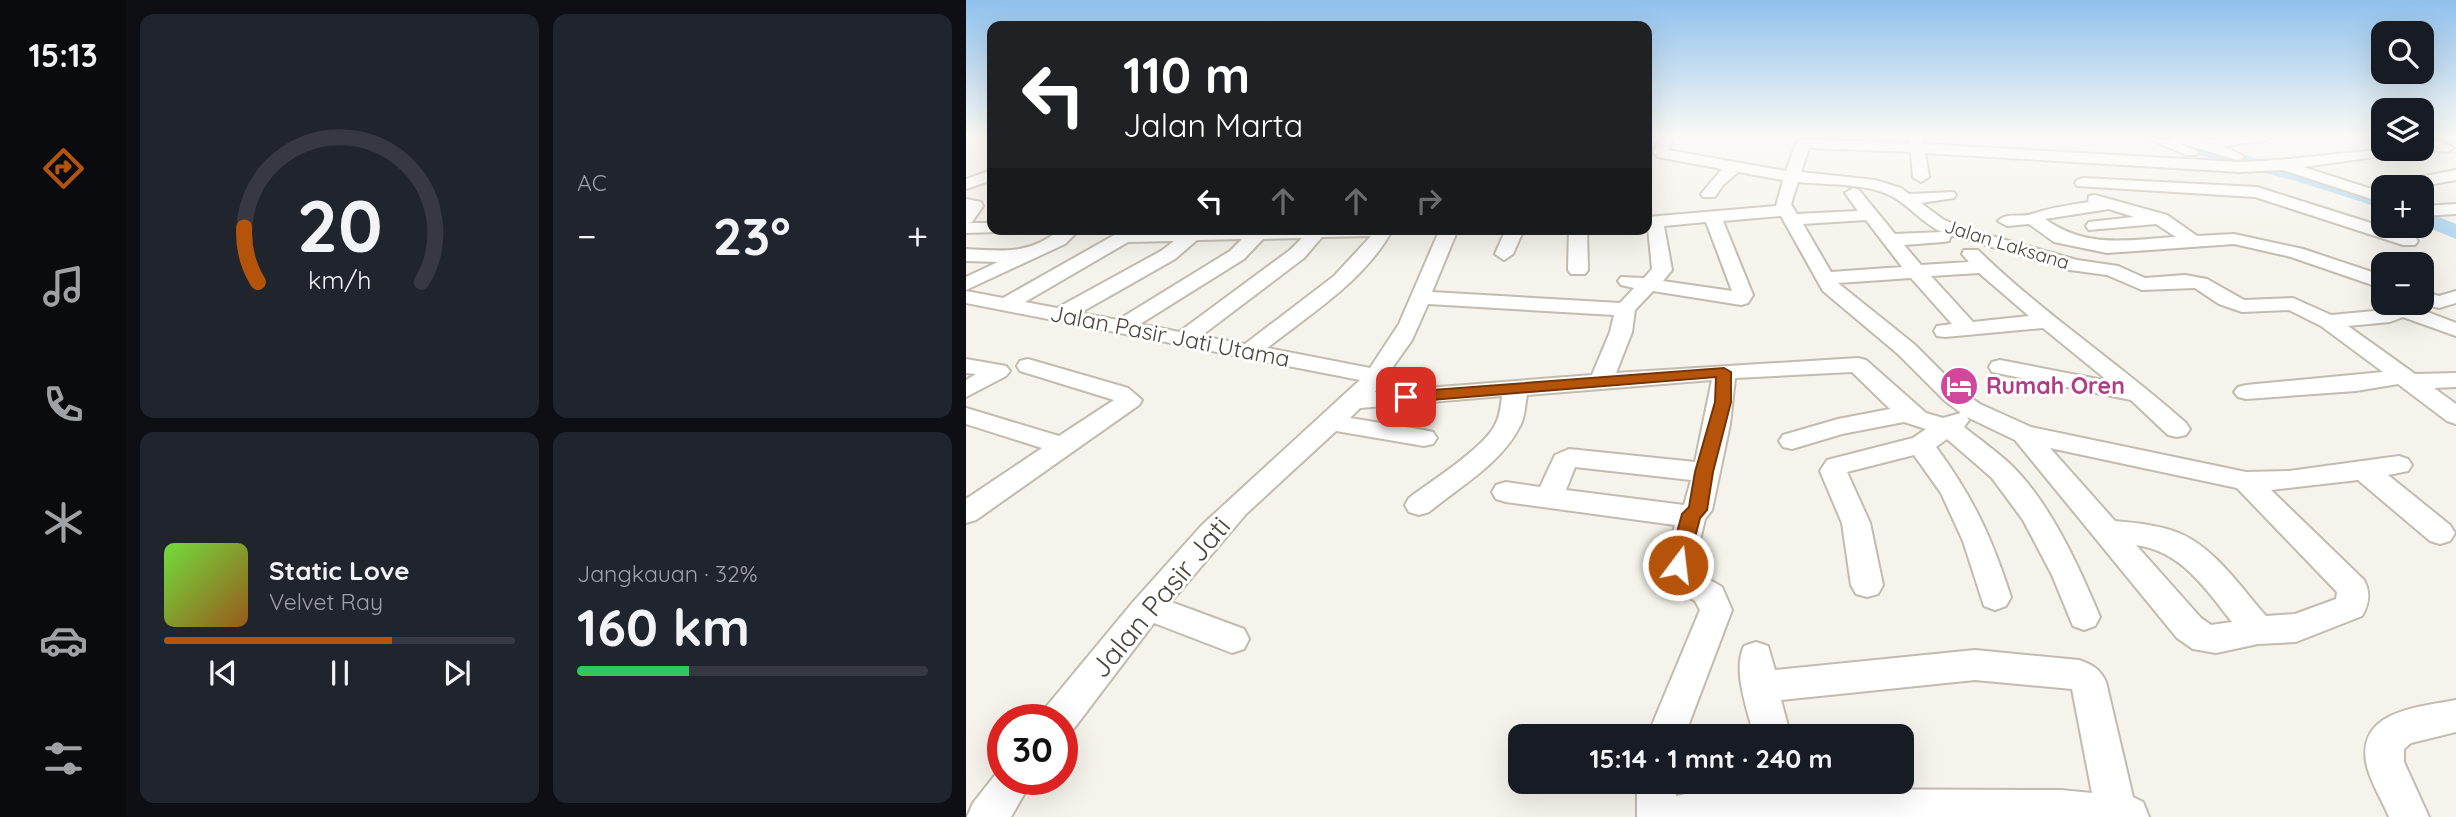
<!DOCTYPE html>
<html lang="id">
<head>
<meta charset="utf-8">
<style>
  body { margin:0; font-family:Quicksand,sans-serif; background:#20242c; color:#f1f3f6; height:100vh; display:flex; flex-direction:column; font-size:26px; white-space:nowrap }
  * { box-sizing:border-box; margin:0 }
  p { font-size:23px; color:#9ea1a6 }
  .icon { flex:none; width:38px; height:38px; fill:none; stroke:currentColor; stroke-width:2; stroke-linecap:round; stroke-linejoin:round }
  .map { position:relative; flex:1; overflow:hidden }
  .sheet { display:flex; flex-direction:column; gap:14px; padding:14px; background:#0d0f14; width:840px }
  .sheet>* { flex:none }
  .hud { position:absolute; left:21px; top:21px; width:665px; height:214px; border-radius:14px; box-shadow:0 7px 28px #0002; background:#202124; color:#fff; overflow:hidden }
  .controls { position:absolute; left:1405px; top:21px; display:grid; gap:14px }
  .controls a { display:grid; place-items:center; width:63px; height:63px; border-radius:14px; background:#171b24; box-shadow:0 7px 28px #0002; font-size:35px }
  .speed { position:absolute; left:21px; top:704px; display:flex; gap:14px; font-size:35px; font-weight:700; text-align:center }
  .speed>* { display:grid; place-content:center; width:91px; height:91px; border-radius:50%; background:#171b24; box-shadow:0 7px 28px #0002; line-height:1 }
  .speed .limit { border:10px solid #d22; background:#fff; color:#111 }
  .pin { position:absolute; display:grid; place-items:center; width:60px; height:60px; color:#fff; margin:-30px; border-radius:14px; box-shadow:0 4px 10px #0006 }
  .me { position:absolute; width:77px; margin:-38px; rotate:15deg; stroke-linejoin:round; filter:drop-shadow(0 0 5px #0008) }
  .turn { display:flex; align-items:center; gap:24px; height:147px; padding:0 21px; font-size:32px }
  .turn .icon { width:91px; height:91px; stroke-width:2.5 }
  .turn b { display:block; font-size:49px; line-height:60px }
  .lanes { display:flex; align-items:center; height:66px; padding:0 21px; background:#0003; justify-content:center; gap:35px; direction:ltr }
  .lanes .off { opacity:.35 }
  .big { font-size:52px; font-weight:700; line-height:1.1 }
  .sheet .card { flex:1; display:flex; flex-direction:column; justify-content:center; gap:10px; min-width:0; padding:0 24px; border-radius:14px; background:#20242c }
  .sheet .dial { align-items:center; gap:0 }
  .dial svg { height:182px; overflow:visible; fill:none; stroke:#363941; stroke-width:7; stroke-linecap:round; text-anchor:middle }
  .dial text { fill:#f1f3f6; stroke:none }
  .song { display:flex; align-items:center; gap:21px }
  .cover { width:84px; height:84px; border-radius:10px; background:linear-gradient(135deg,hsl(100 70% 55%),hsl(30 70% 35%)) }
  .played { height:7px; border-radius:4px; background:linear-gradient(90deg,#b45309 65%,#363941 65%) }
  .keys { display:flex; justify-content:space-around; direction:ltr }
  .heat { display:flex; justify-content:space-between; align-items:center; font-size:38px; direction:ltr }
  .charge { height:10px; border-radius:5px; background:linear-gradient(90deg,#34c759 32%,#363941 0) }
  .sheet .tiles { flex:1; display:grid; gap:14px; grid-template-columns:repeat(2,1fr) }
  .trip { position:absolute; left:542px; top:724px; width:406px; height:70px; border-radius:14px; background:#171b24; box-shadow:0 7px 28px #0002; font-weight:700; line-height:70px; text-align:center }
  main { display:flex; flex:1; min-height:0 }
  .tabs { display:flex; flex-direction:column; width:126px; justify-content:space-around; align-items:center; background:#090b0e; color:#9ea1a6 }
  .tabs .icon { width:49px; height:49px }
  .tabs .current { color:#b45309 }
  .tabs b { font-size:32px; color:#f1f3f6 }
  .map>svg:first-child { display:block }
</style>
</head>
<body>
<main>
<nav class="tabs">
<b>15:13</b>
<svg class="icon current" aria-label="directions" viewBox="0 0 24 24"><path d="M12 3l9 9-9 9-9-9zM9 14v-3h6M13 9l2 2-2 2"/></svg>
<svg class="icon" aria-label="music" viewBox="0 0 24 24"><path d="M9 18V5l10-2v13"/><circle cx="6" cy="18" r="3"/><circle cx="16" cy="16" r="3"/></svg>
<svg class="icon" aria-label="phone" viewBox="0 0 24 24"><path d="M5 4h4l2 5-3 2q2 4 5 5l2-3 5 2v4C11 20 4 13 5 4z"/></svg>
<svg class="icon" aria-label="climate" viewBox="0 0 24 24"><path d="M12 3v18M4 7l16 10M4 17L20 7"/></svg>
<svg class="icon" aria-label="car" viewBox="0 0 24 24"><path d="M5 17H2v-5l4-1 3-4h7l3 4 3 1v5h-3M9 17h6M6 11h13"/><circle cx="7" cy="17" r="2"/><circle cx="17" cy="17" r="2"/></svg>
<svg class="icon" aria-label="filters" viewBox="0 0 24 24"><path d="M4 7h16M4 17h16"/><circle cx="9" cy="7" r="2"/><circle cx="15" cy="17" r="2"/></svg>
</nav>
<section class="sheet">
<div class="tiles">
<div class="card dial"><svg viewBox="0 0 100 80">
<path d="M14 69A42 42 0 1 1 86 69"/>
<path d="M14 69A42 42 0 0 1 8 45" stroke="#b45309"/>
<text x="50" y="56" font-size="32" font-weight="700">20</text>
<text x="50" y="72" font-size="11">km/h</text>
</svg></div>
<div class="card"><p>AC</p>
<div class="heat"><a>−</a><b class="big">23°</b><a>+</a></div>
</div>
<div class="card">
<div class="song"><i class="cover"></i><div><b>Static Love</b><p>Velvet Ray</p></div></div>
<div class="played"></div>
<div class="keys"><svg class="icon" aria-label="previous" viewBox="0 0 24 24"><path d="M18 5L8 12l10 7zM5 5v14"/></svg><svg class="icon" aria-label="pause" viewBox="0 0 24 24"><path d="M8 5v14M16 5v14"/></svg><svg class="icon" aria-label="next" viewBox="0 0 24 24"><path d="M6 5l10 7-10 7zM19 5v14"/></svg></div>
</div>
<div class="card"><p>Jangkauan · 32%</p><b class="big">160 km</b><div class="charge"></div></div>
</div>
</section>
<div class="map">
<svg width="1490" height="817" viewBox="0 0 1490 817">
  <rect width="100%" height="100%" fill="#f6f3ec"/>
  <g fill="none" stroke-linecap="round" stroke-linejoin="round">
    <g fill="#a9d4f2" fill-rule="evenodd">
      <path d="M1194,137H1220L1418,196V209L1330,181L1232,155L1197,141Z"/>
      <path d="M1456,210L1490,224V239L1456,225Z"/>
    </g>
    <defs>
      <g id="minor">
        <path d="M681,137L705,138L707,141L702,150L820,171L830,143L837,139L944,143L943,137H957L958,144L1274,162C1331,161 1389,149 1444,149L1437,153L1337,167L1418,193V203L1317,170L1274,172L959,153L963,177L955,182L947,177L945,152L843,148L835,172L909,180L935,188L943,194L988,192L990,195L988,198L955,203L978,220L1004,230L1111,260L1152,266L1179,278L1219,275L1241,279L1278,300L1327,298L1365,315L1419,310L1430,303H1456V291L1473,296L1490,291V303L1473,308L1454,303L1451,308L1490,323V336L1437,317L1424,322L1382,326L1449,374L1490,373V387L1468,388L1490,404V424L1481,421L1432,384L1390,391L1280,399L1272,397L1268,392L1272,387L1280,385L1417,372L1355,326L1323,310L1276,312L1253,304L1229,288L1176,290L1141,275L1104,270L985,235L983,241L977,242L938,245L955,265L1003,262L996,254L998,250H1012C1076,313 1153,363 1220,423L1224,429L1220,435L1211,437L1202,435L1165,400L1026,372L1023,367L1026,362L1034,360L1142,381L1077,328L979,337L971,336L968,331L971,326L986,324L945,278L872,283L948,344L995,391L1014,404L1065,427L1280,472L1323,471L1433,456L1442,459L1446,465L1442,471L1422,475L1484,525L1489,533L1484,541L1474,544L1464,541L1392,480L1305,490L1398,580C1405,593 1403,604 1396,616L1330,642L1292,644L1250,653L1227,649L1211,638L1049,440L1001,417L1003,420L998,427C1013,439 1030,451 1044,464C1084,502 1113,567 1134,617L1129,626L1118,630L1107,626L1086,575L1057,520L1026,478L981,439L970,447C1008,499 1025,536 1045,597L1040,606L1029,610L1018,606L997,541L975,493L948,455L881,472L904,523L917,585L912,594L901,597L890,594L885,585L876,523L854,471L861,460L947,438L960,429L938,422L876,434L826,449L817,447L813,441L817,435L872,419L924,409L886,372L769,378L764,424L746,510L739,519L727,570L756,587L766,610L718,737H681L734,610L729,601L704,586L696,571L709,525L540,502L530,499L526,492L530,485L540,482L574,487L589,455L603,449L729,462L746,380L561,395C559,405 559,417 554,426C536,463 493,487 463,512L453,515L443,512L439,505L443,498C465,481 520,447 530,423C534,415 535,405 536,396L394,408L384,418L458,430L467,432L471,438L467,444L458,446L370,431L280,514L205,602L278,629L283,639L278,649L266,653L188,623L106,731L96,734V719H75L80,707L167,602L236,525L394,380L0,303V291L37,298L159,229H427C399,280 346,313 301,348L404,368L433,324L474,229H492L466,292L654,303L668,288L655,285L652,281L655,277L678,278L686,269L681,217L810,206L817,180L772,172L757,185L749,197H737L735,194L756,169L692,157L687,152L692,143L681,141ZM832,182C860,185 895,183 921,194C941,202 955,223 976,232L929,234L893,190L887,188L879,193L892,211L831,214L825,204ZM815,216L857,291L932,354L979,401L995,413L977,418L960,413L900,360L892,358L650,373L666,332L669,310L687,291L775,305L782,303L787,295L757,221ZM900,220L936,267L865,272L837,224ZM740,222L766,291L697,281L706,270L698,226ZM405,236L368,276L279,344L235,336L338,258L356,237ZM336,238L324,250L213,332L174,324L278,259L297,239ZM276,239L264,251L152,320L114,313L209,259L231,240ZM208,241L195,251L91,308L59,302L162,242ZM1013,273L1063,316L1007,322L965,276ZM462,304L648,315L644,332L626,375L409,392L446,340ZM1084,448L1271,488L1371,592L1370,599L1329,614L1300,616C1275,588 1249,548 1213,533C1193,525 1170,523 1149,521ZM609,467L725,480L718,505L600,490ZM1170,545C1215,551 1239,588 1266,622L1245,625L1235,618Z"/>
        <path d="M1179,137L1206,140L1204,137H1226L1240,141L1259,137H1305L1298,141L1255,146L1278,156L1276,159L1271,160L1211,142L1232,152L1230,155H1220Z"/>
        <path d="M1456,138L1473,140L1488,148L1481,152L1451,149H1456Z"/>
        <path d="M26,170V180L0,189V179Z"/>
        <path d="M1490,170V180L1451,187H1420L1428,182Z"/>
        <path d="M1117,178L1291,187L1449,237L1452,241L1449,245H1437L1289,197L1111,186L1109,183L1111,180Z"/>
        <path d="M1129,195L1201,215L1231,236L1268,234L1337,249L1418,276V289L1325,257L1268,244L1141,253L1088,242L1063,224L1041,226L1032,221C1041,212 1054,218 1066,214C1083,208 1103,205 1122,202L1123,196ZM1143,209L1168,217L1123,222L1120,226L1123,230L1190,224L1210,237C1161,240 1121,249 1079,219Z"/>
        <path d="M0,199L15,202L17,206L6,222L2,223H26V229H34L32,232L0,233Z"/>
        <path d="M1490,204V214L1456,216V206Z"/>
        <path d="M94,229H114L99,244L0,290V277L32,262L0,261V249C36,251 65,255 94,229Z"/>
        <path d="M540,229H558L547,254L538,260L529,254Z"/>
        <path d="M603,229H621L622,270L619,274H605L602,270Z"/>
        <path d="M0,359L40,366L44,371L40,376L0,397V380L10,374L0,373Z"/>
        <path d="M62,359L162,388L176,400L173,405L10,520L0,523V499L76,448L0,424V408L93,436L148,400L54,371L51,366L54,361Z"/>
        <path d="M790,642L802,646L809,670L1009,650L1113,660C1127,665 1134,669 1140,682L1167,797L1177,802L1183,817H671V782H709L710,796L744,789H797L796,782H834L836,789L1095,790L1126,793L1106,689L1009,680L815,700L825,737H788C782,710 766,671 778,646Z"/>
        <path d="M1490,700V732L1445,743L1438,749V762L1463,817H1423C1416,800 1403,780 1400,762C1392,710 1454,707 1490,700Z"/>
        <path d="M37,765V779H67L45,817H1L7,803Z"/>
      </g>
    </defs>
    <use href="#minor" stroke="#c2bbae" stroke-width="4"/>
    <use href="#minor" fill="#fff" fill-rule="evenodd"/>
  </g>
  <linearGradient id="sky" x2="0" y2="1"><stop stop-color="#8fc1ec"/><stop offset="0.54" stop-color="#fbfaf6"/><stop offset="1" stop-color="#fbfaf6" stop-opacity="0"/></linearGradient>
  <rect width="1490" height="252" fill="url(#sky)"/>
  <path fill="#b45309" stroke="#753606" stroke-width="2" d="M758,368L765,372V402L747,472L741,510L734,518L722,565L719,570L712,573L705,570L702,565L716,514L723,507L729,472L749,402L750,377L440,402L432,397L440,392Z"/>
  <defs>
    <symbol id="hotel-disc" viewBox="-11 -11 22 22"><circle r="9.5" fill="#d1479c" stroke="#fff"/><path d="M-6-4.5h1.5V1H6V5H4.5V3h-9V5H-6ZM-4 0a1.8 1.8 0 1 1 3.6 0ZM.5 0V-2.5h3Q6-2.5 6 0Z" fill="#fff"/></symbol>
  </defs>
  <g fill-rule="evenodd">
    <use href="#hotel-disc" x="971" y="364" width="44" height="44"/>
  </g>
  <g text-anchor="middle" stroke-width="6" stroke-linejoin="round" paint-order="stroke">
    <g font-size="19" fill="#4b4439" stroke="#fff">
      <text transform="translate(1041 244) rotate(17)" y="7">Jalan Laksana</text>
    </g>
    <g font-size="23" fill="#4b4439" stroke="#fff">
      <text transform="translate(204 336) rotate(11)" y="8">Jalan Pasir Jati Utama</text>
    </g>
    <g font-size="23" font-weight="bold" fill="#b23c85" stroke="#fff" text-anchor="start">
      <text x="1020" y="394">Rumah Oren</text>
    </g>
    <g font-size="28" fill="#4b4439" stroke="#fff">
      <text transform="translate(194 597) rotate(-50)" y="10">Jalan Pasir Jati</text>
    </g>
  </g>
</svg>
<div class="controls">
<a><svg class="icon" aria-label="search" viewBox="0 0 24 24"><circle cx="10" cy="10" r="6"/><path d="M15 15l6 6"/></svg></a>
<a><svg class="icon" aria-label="layers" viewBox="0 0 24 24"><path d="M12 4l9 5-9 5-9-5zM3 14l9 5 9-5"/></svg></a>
<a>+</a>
<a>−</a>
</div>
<div class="speed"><div class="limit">30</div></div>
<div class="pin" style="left:440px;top:397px;background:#d93025"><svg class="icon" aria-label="arrive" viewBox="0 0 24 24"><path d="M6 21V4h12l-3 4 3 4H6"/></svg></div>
<svg class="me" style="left:712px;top:565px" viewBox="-20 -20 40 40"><circle r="17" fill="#b45309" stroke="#fff" stroke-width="3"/><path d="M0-11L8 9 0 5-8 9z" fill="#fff"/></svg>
<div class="trip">15:14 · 1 mnt · 240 m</div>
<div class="hud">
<div class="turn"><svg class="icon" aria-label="left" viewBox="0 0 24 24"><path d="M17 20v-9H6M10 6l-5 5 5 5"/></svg><div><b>110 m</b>Jalan Marta</div></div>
<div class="lanes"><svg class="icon" aria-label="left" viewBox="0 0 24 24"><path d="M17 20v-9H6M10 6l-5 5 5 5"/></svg><svg class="icon off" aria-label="ahead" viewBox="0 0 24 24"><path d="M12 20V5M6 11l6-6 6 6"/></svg><svg class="icon off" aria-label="ahead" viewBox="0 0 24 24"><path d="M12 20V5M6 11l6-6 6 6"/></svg><svg class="icon off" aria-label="right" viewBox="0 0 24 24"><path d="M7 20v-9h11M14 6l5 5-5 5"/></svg></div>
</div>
</div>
</main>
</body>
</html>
